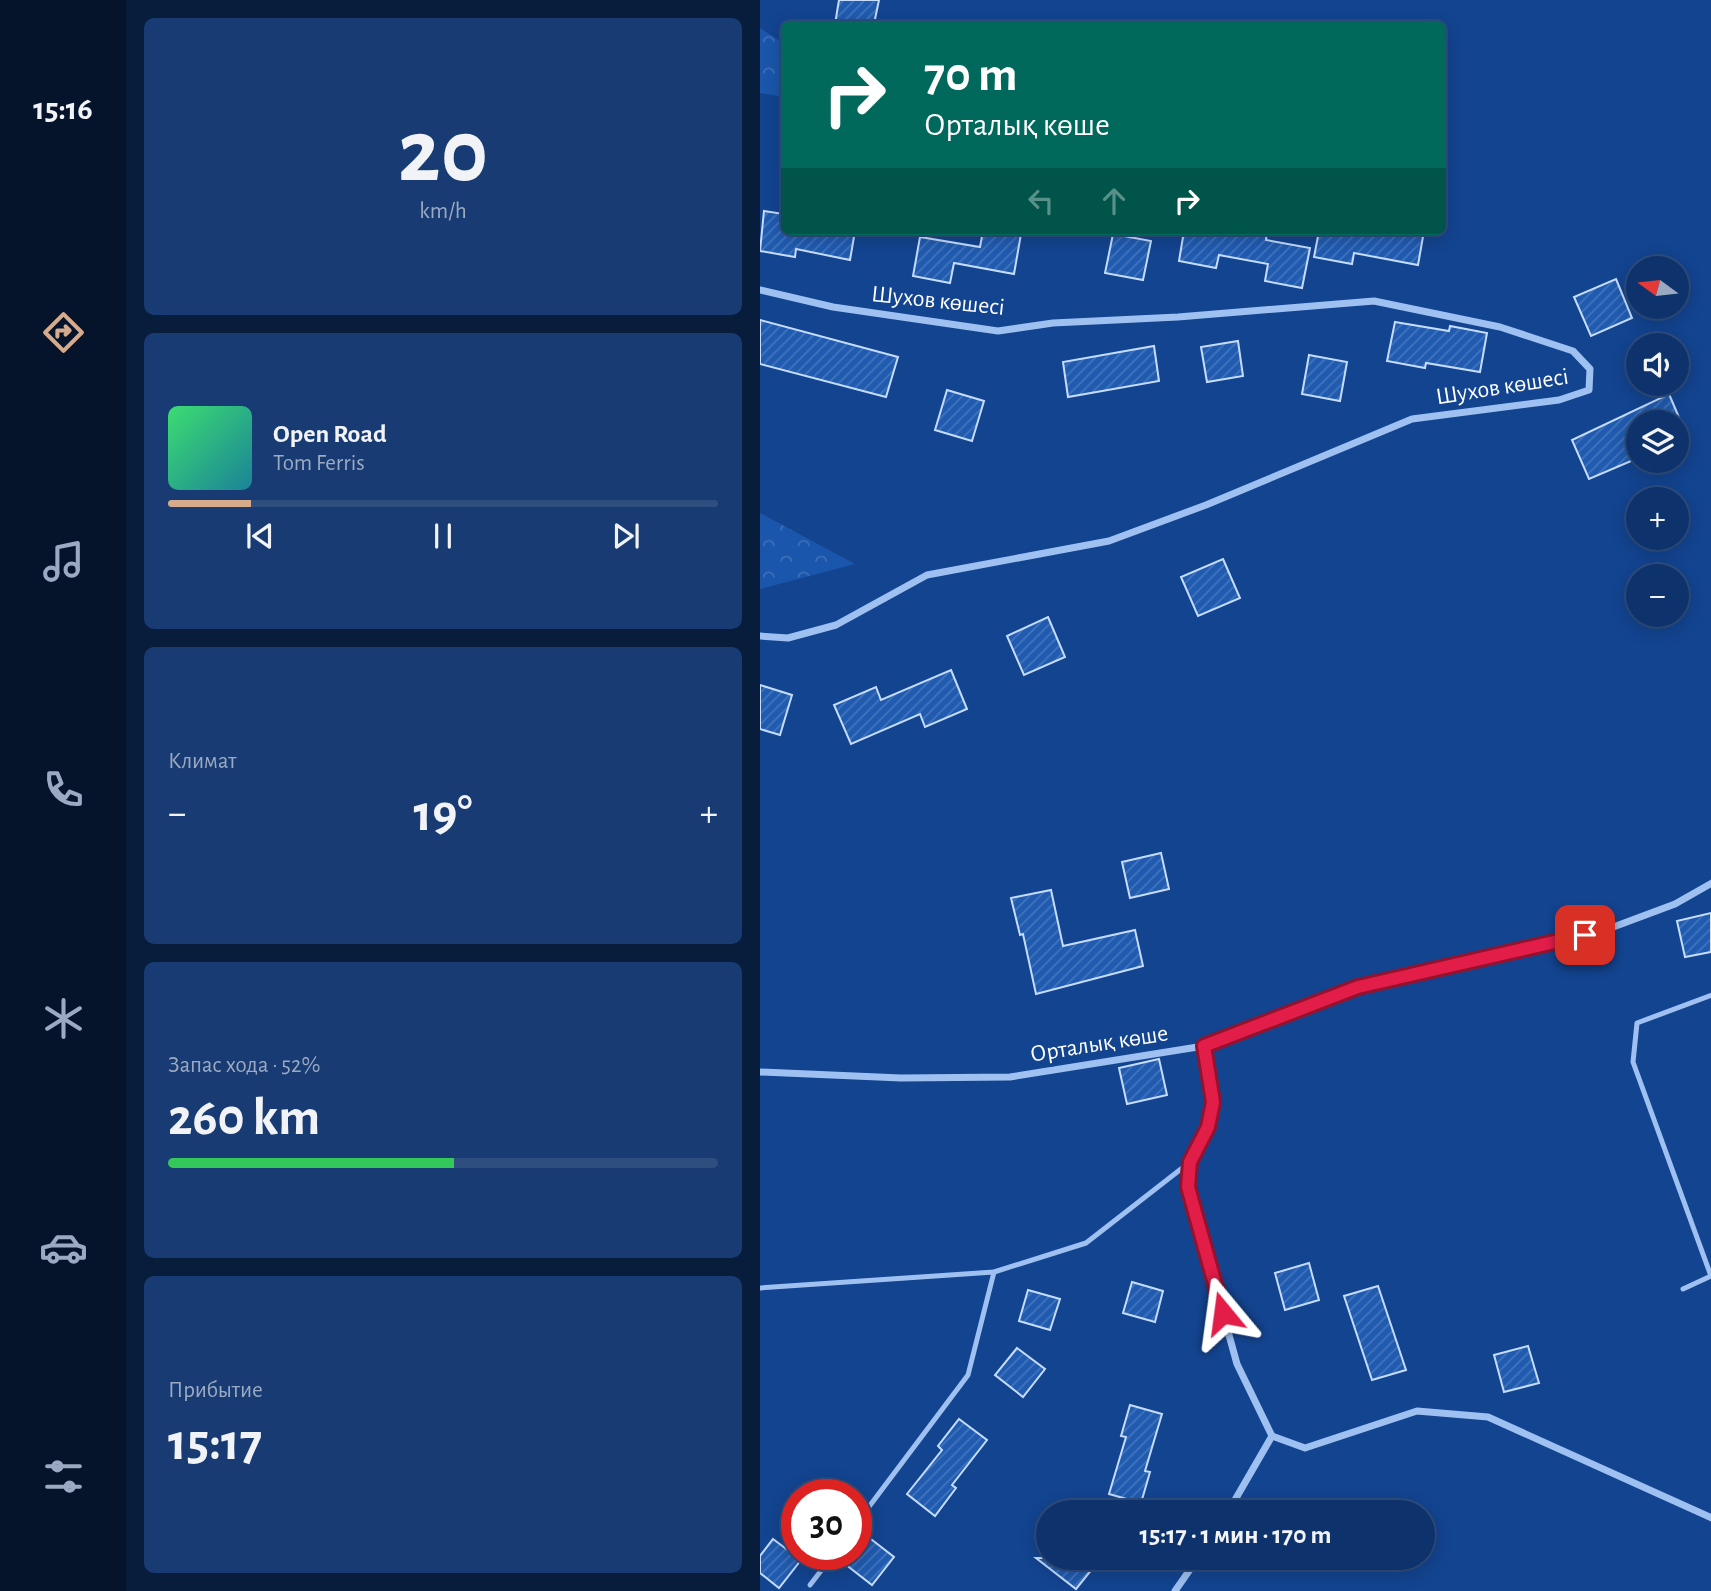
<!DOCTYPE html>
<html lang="ru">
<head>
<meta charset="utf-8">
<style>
  body { margin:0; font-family:"Alegreya Sans",sans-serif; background:#173b72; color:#f1f3f6; height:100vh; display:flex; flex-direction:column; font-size:26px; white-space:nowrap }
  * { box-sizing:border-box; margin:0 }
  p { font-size:23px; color:#9baac2 }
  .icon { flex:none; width:38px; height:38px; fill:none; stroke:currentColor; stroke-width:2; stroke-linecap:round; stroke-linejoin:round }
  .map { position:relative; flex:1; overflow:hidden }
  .side { display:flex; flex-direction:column; gap:18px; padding:18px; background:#081c3b; width:634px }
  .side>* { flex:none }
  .top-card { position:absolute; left:21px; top:21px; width:665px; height:214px; border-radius:10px; box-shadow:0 4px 18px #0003,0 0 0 2px #2e4e7f; background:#00695c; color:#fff; overflow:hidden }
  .needle { width:46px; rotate:285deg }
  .tools { position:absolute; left:866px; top:256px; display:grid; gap:14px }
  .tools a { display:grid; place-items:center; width:63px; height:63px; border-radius:50%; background:#0e336c; box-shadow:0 4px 18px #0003,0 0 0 2px #2e4e7f; font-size:35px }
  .speed { position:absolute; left:21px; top:1479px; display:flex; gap:14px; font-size:35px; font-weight:700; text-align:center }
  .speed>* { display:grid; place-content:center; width:91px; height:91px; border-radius:50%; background:#0e336c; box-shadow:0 4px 18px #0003,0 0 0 2px #2e4e7f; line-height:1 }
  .speed .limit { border:10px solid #d22; background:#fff; color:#111 }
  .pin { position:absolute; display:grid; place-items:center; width:60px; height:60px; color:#fff; margin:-30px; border-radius:14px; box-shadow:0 4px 10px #0006 }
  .me { position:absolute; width:77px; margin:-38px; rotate:344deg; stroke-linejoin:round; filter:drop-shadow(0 0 5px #0008) }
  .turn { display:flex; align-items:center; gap:24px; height:147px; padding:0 28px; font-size:32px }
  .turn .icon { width:91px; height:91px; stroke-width:2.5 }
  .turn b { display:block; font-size:49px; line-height:60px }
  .lanes { display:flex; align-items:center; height:66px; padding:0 28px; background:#0003; justify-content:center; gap:35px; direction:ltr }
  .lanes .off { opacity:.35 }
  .big { font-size:52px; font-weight:700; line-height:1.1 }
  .side .card { flex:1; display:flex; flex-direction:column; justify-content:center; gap:10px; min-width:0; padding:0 24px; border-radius:10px; background:#173b72 }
  .side .dial { align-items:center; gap:0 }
  .dial b { font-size:91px; line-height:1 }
  .song { display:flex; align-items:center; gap:21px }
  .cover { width:84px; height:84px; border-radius:10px; background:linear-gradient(135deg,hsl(140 70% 55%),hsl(190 70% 35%)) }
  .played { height:7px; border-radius:4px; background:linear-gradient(90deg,#d6ab8b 15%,#2e4e7f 15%) }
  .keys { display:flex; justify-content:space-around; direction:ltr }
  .heat { display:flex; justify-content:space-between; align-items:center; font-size:38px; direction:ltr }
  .charge { height:10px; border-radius:5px; background:linear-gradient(90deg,#34c759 52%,#2e4e7f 0) }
  .trip { position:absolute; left:276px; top:1500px; width:399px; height:70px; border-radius:35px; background:#0e336c; box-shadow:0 4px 18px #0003,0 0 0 2px #2e4e7f; font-weight:700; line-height:70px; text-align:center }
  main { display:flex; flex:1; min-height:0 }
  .dock { display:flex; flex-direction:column; width:126px; justify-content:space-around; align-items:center; background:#06142b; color:#9baac2 }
  .dock .icon { width:49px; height:49px }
  .dock .current { color:#d6ab8b }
  .dock b { font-size:32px; color:#f1f3f6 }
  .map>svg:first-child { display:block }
</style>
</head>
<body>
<main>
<nav class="dock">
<b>15:16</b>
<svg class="icon current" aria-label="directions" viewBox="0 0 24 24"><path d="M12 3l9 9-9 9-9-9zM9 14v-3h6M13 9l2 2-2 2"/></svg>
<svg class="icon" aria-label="music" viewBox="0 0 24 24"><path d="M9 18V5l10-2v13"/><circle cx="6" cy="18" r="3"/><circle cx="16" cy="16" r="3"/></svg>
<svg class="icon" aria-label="phone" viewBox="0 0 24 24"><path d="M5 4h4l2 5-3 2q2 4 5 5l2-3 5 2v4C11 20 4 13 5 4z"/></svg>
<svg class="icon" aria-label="climate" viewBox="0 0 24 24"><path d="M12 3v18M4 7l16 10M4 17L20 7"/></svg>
<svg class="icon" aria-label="car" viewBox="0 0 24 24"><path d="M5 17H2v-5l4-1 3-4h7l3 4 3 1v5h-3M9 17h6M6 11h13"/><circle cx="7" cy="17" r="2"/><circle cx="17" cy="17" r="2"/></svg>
<svg class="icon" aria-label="filters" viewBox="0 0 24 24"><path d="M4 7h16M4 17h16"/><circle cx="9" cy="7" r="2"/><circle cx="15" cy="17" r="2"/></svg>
</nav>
<section class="side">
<div class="card dial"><b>20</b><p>km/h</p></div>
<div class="card">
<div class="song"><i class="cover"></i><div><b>Open Road</b><p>Tom Ferris</p></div></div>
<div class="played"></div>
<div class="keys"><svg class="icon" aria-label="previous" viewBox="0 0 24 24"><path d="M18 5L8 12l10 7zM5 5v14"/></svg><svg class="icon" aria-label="pause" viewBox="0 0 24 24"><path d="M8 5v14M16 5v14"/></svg><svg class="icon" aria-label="next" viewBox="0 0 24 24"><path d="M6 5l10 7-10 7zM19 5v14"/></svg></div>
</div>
<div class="card"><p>Климат</p>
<div class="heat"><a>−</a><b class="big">19°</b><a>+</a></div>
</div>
<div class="card"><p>Запас хода · 52%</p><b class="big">260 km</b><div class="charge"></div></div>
<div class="card"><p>Прибытие</p><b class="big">15:17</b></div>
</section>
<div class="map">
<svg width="952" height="1591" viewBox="0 0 952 1591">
  <defs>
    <pattern id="forest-crowns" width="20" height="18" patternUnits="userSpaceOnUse" patternTransform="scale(1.75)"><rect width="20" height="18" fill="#1a56ab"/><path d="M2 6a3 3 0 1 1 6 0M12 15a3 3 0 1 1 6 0" fill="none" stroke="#3c6fb8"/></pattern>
    <pattern id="building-hatch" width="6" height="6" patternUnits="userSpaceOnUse" patternTransform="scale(1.75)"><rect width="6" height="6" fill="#205bb0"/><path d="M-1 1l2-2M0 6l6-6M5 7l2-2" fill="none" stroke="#4174bc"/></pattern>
  </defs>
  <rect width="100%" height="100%" fill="#134490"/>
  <g fill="url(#forest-crowns)">
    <path d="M0,28L24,44V97L0,93Z"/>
    <path d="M0,513L95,564L0,589Z"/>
  </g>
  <g fill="url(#building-hatch)" stroke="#c5dcfd" stroke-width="2">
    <path d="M79,0H119L114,24H75Z"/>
    <path d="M4,211L24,214V231H95L90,260L36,249L35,257L0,251Z"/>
    <path d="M223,231L261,234L254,274L194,263L190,283L153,276L160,237L220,247Z"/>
    <path d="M424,231H507L506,240L550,248L542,288L505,281L508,264L459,255L456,268L419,261Z"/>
    <path d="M559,231H664L658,265L594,253L592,264L554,257Z"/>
    <path d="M353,234L391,241L383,280L345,273Z"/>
    <path d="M856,279L872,318L831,336L814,297Z"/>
    <path d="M0,320L138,357L126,397L0,364Z"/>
    <path d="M635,322L689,331L690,326L727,333L720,372L666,363L665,368L627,361Z"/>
    <path d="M478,341L483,376L447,382L441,347Z"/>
    <path d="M394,346L399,381L308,397L303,362Z"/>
    <path d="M549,355L587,362L580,401L542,394Z"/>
    <path d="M187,390L224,401L212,441L175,430Z"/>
    <path d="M909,394L926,434L917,437V422H878V458L829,479L812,440Z"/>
    <path d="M463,559L480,598L438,616L421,577Z"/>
    <path d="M288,617L305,657L264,675L247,636Z"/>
    <path d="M191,670L207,709L165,727L160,714L91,744L74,705L116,687L121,700Z"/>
    <path d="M0,685L32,695L20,735L0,729Z"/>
    <path d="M401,853L409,889L370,898L362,862Z"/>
    <path d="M291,890L303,946L375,930L383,966L276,994L263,934L260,935L251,898Z"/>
    <path d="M951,913V952L925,957L917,921Z"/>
    <path d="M399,1059L407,1095L367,1104L359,1068Z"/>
    <path d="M549,1263L559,1300L525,1310L515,1273Z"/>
    <path d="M372,1282L403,1291L395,1322L363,1313Z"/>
    <path d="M618,1286L646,1370L612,1380L584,1296Z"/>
    <path d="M268,1290L300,1299L290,1330L259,1321Z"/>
    <path d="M768,1346L779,1383L744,1392L734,1355Z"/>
    <path d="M257,1348L285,1369L263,1397L235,1375Z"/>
    <path d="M370,1405L402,1414L385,1471L390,1472L381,1503L349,1494L366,1437L361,1436Z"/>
    <path d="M199,1419L227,1440L192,1485L196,1488L175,1516L147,1494L182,1450L178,1446Z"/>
    <path d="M107,1536L134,1557L112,1585L85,1564L92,1554H96V1549Z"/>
    <path d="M13,1539L41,1560L19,1588L0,1573V1556Z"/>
    <path d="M276,1558H341L316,1589Z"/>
  </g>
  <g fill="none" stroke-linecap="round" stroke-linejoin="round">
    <g stroke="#9ec1f2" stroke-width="5">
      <path d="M0,1288L234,1272L326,1243L430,1162"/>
      <path d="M923,1289L951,1276L873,1062L877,1023L952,995"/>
      <path d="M96,1524L208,1375L234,1272"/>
      <path d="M50,1585L74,1554"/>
    </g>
    <g stroke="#9ec1f2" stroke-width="7">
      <path d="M0,290L73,307L238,331L293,323L418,317L614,301L740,327L813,351L830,369L829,390L799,400L652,419L446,505L349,541L167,575L76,625L28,638L0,636"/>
      <path d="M444,1046L453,1102L448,1127L430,1162L428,1187L477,1364L512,1436L545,1448L657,1411L728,1417L952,1518"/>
      <path d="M0,1072L141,1078L250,1077L444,1046L598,987L848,929L915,904L952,883"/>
      <path d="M468,1512L512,1436"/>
      <path d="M415,1591L438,1558"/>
    </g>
  </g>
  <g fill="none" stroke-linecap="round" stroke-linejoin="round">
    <defs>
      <path id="route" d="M463,1313L428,1187L430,1162L448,1127L453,1102L444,1046L598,987L825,935"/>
    </defs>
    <use href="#route" stroke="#92132f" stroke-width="18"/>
    <use href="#route" stroke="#e11d48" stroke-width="12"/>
  </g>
  <g text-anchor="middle" stroke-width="7" stroke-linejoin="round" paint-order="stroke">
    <g font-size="24" fill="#fff" stroke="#134490">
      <text transform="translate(178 300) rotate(6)" y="8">Шухов көшесі</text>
      <text transform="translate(742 386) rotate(-9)" y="8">Шухов көшесі</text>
      <text transform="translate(339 1043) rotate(-9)" y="8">Орталық көше</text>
    </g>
  </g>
</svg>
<div class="tools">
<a><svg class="needle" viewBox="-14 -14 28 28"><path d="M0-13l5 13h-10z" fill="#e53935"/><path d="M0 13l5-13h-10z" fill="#9baac2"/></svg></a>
<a><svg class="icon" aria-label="sound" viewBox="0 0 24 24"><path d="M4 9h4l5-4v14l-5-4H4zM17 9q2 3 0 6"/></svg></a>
<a><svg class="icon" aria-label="layers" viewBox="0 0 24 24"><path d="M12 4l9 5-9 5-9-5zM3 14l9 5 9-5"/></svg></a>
<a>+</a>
<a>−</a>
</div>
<div class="speed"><div class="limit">30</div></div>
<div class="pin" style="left:825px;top:935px;background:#d93025"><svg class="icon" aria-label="arrive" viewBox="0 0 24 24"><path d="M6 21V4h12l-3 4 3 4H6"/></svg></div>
<svg class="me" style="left:463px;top:1313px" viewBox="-20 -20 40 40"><path d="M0-17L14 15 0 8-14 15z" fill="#e11d48" stroke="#fff" stroke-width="4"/></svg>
<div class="trip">15:17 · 1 мин · 170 m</div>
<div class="top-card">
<div class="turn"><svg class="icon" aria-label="right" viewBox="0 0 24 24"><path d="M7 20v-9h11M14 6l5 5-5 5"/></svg><div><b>70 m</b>Орталық көше</div></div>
<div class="lanes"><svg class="icon off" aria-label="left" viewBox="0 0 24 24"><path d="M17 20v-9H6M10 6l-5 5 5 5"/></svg><svg class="icon off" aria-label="ahead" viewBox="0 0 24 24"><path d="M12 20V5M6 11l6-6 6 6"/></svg><svg class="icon" aria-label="right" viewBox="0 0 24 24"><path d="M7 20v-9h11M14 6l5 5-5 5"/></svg></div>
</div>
</div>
</main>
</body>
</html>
